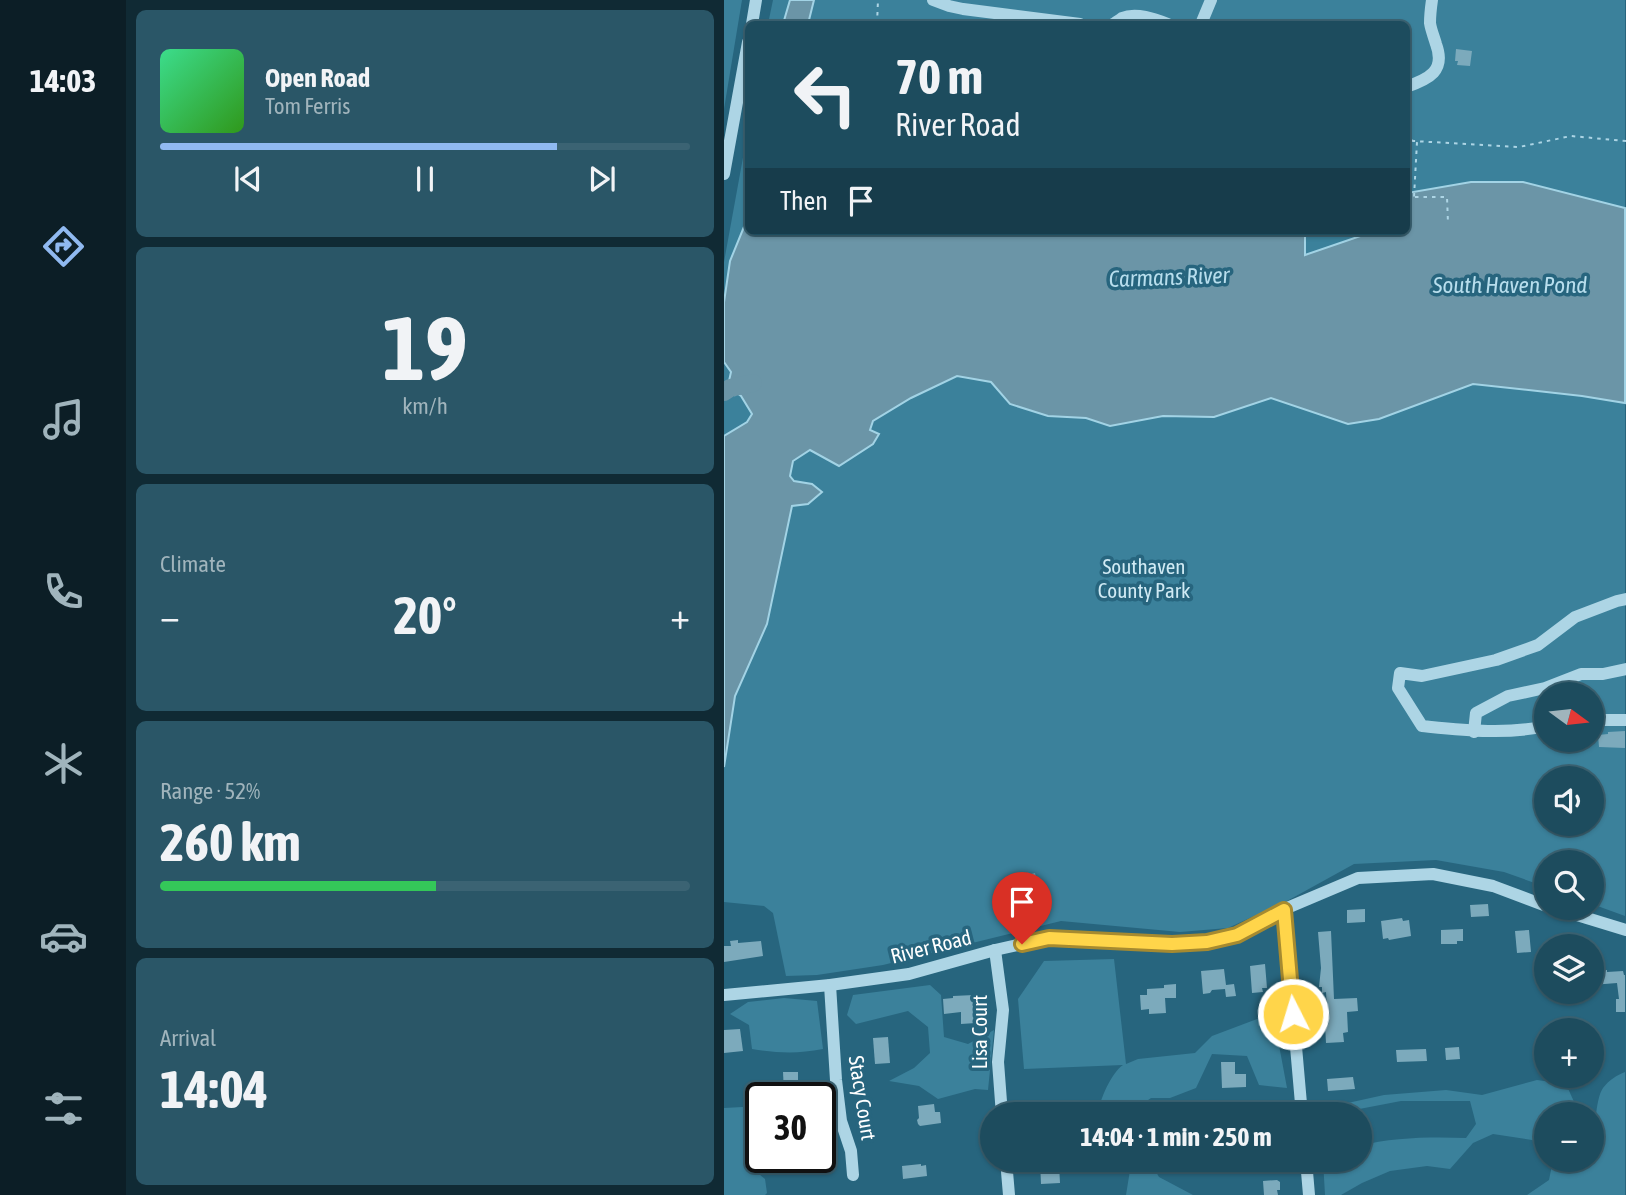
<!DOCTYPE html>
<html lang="en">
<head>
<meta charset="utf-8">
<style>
  body { margin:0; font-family:"Asap Condensed",sans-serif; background:#2a5667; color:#f1f3f6; height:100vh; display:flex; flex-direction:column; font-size:26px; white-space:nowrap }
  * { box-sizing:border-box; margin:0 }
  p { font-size:23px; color:#a0b4bc }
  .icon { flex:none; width:38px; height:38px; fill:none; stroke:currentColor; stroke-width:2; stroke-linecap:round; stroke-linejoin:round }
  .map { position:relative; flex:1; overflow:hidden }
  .side { display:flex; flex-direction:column; gap:10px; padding:10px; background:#102a34; width:598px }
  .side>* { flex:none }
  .top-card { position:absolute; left:21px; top:21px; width:665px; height:214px; border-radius:10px; box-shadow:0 2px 5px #0004,0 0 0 2px #3b6373; background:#1d4c5e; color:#f1f3f6; overflow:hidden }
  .needle { width:46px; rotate:105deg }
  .controls { position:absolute; left:810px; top:682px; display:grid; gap:14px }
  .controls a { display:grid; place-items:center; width:70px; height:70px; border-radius:50%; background:#1d4c5e; box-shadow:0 2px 5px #0004,0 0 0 2px #3b6373; font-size:35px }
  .speed { position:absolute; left:21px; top:1082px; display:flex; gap:14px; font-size:35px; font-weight:700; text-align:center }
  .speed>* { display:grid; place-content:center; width:91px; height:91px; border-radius:50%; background:#1d4c5e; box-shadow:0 2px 5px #0004,0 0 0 2px #3b6373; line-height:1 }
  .speed .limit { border:4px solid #111; border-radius:10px; background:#fff; color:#111 }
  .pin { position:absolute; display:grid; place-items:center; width:60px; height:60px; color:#fff; margin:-72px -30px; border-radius:50% 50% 50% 0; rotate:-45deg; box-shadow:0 0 7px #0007 }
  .pin .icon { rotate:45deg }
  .me { position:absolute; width:77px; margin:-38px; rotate:355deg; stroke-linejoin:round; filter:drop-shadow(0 0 5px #0008) }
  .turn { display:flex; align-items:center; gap:24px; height:147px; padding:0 35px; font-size:32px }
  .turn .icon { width:91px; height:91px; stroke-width:2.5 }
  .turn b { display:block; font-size:49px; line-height:60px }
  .then { display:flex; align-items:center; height:66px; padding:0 35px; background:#0003; gap:14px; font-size:26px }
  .big { font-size:52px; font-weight:700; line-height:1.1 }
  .side .widget { flex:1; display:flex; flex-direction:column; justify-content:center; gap:10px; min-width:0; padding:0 24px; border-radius:10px; background:#2a5667 }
  .side .dial { align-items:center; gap:0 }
  .dial b { font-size:91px; line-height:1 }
  .song { display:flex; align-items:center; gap:21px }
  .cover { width:84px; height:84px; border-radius:10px; background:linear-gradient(135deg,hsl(150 70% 55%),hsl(110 70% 35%)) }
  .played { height:7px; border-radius:4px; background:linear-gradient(90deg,#90b9f0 75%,#3b6373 75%) }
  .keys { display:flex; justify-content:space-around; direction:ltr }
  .heat { display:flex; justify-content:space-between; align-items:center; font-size:38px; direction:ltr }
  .charge { height:10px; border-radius:5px; background:linear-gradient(90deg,#34c759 52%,#3b6373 0) }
  .trip { position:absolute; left:256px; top:1102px; width:392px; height:70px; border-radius:35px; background:#1d4c5e; box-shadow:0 2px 5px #0004,0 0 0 2px #3b6373; font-weight:700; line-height:70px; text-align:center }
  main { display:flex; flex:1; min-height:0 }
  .tabs { display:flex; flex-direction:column; width:126px; justify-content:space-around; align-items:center; background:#0c1e26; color:#a0b4bc }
  .tabs .icon { width:49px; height:49px }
  .tabs .on { color:#90b9f0 }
  .tabs b { font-size:32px; color:#f1f3f6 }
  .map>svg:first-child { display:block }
</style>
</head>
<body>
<main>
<nav class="tabs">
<b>14:03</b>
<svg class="icon on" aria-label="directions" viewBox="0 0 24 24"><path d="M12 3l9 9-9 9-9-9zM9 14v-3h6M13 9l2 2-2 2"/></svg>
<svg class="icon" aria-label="music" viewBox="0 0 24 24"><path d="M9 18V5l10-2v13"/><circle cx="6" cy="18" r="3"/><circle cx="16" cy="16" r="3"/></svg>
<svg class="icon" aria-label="phone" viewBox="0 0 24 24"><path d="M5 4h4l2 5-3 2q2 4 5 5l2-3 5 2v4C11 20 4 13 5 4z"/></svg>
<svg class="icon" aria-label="climate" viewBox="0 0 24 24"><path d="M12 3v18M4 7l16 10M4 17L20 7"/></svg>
<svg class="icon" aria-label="car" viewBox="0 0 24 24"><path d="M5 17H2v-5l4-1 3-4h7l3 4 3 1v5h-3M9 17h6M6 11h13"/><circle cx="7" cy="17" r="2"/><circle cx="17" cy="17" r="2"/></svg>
<svg class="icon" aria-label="filters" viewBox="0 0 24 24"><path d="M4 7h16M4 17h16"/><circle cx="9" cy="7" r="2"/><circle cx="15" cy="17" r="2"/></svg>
</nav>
<section class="side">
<div class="widget">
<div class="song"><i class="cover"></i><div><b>Open Road</b><p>Tom Ferris</p></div></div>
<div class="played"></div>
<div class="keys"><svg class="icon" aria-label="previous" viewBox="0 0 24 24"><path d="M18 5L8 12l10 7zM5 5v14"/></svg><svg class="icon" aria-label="pause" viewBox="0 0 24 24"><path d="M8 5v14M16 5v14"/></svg><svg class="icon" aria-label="next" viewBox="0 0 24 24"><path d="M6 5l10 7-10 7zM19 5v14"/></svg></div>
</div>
<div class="widget dial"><b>19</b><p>km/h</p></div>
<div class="widget"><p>Climate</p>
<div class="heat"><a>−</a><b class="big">20°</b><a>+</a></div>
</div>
<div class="widget"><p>Range · 52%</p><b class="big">260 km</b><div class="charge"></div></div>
<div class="widget"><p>Arrival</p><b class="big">14:04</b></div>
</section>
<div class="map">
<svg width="902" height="1195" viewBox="0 0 902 1195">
  <rect width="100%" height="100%" fill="#27657e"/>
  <g fill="#3b819b" fill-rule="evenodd">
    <path d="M0,0H18L0,109Z"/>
    <path d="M49,0H901V916L868,904V863H822V887L780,872L712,860L630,864L563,901L504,928L456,932L337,921L159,965L93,975L62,976L49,913L40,906L0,902V262L24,130V231H682V24H44ZM822,695H868V740H822ZM822,779H868V824H822Z"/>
    <path d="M390,959L402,1064L414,1059L471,1053L488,1036L549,1013L563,1088L535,1085L523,1056L488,1054L472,1088L446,1098H427L405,1113L406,1115H374C375,1100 388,1072 399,1065L300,1069L294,999L320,961Z"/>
    <path d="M206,985L217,995L220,1037L244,1044L270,1030L264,1090L251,1089L214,1099L195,1086L165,1081L190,1068L206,1053L204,1027L184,1011L132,1024L123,1015L129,995Z"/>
    <path d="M60,998L93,1001L99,1049C73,1054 54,1053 28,1049L25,1025L6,1014L24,1002Z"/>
    <path d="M901,1072V1195H803L825,1180L829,1160H868V1153H870C870,1138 871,1099 879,1088C885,1080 893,1075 901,1072Z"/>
    <path d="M813,1080L842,1084L851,1104L848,1115H822V1148L808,1140L769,1134L749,1143L726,1169L703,1166L666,1171L638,1183L617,1195H601L599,1160H635V1146C669,1137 708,1137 742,1138L752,1124L746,1101H677L604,1115L610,1106L660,1095L722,1090L758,1095Z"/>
    <path d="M37,1106V1126L32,1127L23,1151V1164L41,1179L43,1193L41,1195H0V1108Z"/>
    <path d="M402,1160H425L435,1177L469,1195H402L407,1164Z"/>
  </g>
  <g fill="#6b95a7" stroke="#a2d3e5" stroke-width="2">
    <path d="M66,0H90L84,24H59Z"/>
    <path d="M747,182H799L901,208V403L858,396L749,384L655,419L624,424L547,398L490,417L439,416L386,426L362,418L324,416L286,404L267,382L233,376L187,398L149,421L146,430L155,434L149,444L115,466L86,450L69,461L66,476L70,481L88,484L98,492L84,504L68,506L43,624L11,696L0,767V436L23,422L28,414L17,396L13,393L11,395L2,383L5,381L7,372L0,362V302L6,261L24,217V231H581V255L651,231H682L683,193Z"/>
  </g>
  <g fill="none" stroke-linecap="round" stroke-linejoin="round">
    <path stroke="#6b95a7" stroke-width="18" d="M0,392L6,388L29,383"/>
  </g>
  <g fill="#7caabc">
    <path d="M732,49L748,51L746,66L733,65L734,61H731Z"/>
    <path d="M901,731V748L875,747L874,735L884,734V732Z"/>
    <path d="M311,873L313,883L307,885L308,891L298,893L293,878Z"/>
    <path d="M764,904L765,916L747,917L746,905Z"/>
    <path d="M641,909V922L623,923V910Z"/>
    <path d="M678,918L679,921L685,920L687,936L665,940L664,938L659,939L657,921Z"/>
    <path d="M739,929V941H733V944H717V930Z"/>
    <path d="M805,930L807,952L793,953L791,931Z"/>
    <path d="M607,931L610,999L633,998L634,1011L623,1012L624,1032L619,1033L620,1042L602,1043L601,1025L604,1024L602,992L598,993V987H595L597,968L594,932Z"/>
    <path d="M14,940V943L37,941L39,956L0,962V946H7L6,941Z"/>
    <path d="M541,964L543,988H538L539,992L528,993L526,966Z"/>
    <path d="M500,969L502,985L510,984L512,996L502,997L501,989L488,990L486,993L479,994L477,971Z"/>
    <path d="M883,970V972L899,971L900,975H901V1012H892V999H895L893,983L868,985V971Z"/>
    <path d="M452,984V998H441L442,1013L425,1014V1009L417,1010L416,995H423V989L440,988V985Z"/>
    <path d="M250,995L252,1023L237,1024V1012L220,1014L219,999L229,998V996Z"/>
    <path d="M16,1029L19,1051L0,1053V1030Z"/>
    <path d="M164,1037L166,1063L151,1064L149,1038Z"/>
    <path d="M735,1047L736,1059L722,1060L721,1048Z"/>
    <path d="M702,1049L703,1061L673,1062L672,1050Z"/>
    <path d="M497,1062H511V1074H522V1087L498,1088Z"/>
    <path d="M59,1072H74V1092L60,1093Z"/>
    <path d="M629,1077L631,1089L604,1091L603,1079Z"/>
    <path d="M468,1102H483L484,1115H469Z"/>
    <path d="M210,1104L211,1112H216L217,1123L196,1126L194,1124L193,1120L195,1118L194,1106Z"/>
    <path d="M338,1104L339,1115H323V1105Z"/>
    <path d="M316,1161H325L326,1164H335L336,1183L317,1184Z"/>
    <path d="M197,1164V1166L202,1165L203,1176L179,1179L178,1166Z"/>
    <path d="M553,1180L556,1182V1190H553L554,1195H540L539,1181Z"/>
  </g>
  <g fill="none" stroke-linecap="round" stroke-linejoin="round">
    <g stroke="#add5e5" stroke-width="2" stroke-dasharray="3.5 5" stroke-linecap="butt">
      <path d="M153,24L154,0"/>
      <path d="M682,134L689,141L795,147L847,136L902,141"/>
      <path d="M682,197H690L693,142"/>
      <path d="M691,197H723L724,223"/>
    </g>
    <g stroke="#add5e5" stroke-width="12">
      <path d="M209,0L225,6L239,9L356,24"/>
      <path d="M28,24L32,0"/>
      <path d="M389,24C390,24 398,18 398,18C412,12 431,19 444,24"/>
      <path d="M477,24L487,0"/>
      <path d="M682,87C705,79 722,71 712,44C710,37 707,30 706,23C706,15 707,7 708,0"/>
      <path d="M0,174L24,42"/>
      <path d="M868,720H902"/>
      <path d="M822,726C782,735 739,730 698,726L674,688L676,673L698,676L772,660L814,645L851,617L893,601L902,599"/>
      <path d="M750,732L752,713L784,696L821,688L857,674H879L902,669"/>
      <path d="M830,908L902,930"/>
      <path d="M560,910L578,1115"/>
      <path d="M271,950L279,1010L274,1062L278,1115"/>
      <path d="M106,985L112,1080L117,1121L127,1151L129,1175"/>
      <path d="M0,995L106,985L185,974L271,950L325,938L448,944L483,942L513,935L563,908L634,878L709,874L769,886L822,906"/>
      <path d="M282,1160L285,1195"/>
      <path d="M582,1160L585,1195"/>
    </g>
  </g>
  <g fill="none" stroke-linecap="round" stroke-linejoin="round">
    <defs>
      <path id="route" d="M298,944L325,938L448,944L483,942L513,935L560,910L569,1014"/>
    </defs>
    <use href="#route" stroke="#a68a30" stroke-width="18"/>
    <use href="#route" stroke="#ffd54a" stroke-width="12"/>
  </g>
  <g text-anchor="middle" stroke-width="7" stroke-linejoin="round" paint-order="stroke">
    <g font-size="21" fill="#d0eaf4" stroke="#27657e">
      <text x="420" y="574">Southaven<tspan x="420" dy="24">County Park</tspan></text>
    </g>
    <g font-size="21" fill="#fff" stroke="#27657e">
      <text transform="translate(207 947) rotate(-14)" y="7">River Road</text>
      <text transform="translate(256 1032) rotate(-90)" y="7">Lisa Court</text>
      <text transform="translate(138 1098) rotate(81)" y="7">Stacy Court</text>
    </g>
    <g font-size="23" font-style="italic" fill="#b8deed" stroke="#27657e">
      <text transform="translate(445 277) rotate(-2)" y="8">Carmans River</text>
      <text x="786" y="293">South Haven Pond</text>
    </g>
  </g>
</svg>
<div class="controls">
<a><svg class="needle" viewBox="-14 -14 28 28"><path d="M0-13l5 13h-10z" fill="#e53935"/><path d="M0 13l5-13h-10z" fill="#a0b4bc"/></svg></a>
<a><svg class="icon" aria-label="sound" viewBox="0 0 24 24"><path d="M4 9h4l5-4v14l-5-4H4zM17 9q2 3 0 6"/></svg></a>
<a><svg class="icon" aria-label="search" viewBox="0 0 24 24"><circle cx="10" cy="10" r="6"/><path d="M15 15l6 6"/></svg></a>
<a><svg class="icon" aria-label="layers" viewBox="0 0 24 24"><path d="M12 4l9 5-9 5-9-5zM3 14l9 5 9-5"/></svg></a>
<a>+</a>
<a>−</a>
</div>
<div class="speed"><div class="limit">30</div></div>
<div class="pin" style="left:298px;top:944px;background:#d93025"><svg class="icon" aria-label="arrive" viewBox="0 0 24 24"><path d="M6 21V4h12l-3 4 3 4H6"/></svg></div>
<svg class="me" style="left:569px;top:1014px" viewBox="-20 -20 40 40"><circle r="17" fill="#ffd54a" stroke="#fff" stroke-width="3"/><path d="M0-11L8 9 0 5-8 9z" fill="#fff"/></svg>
<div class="trip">14:04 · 1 min · 250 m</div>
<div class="top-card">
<div class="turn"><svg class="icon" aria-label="left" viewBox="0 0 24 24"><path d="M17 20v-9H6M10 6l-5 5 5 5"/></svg><div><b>70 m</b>River Road</div></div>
<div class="then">Then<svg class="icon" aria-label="arrive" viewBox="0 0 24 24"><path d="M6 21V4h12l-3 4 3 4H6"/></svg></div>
</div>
</div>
</main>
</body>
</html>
